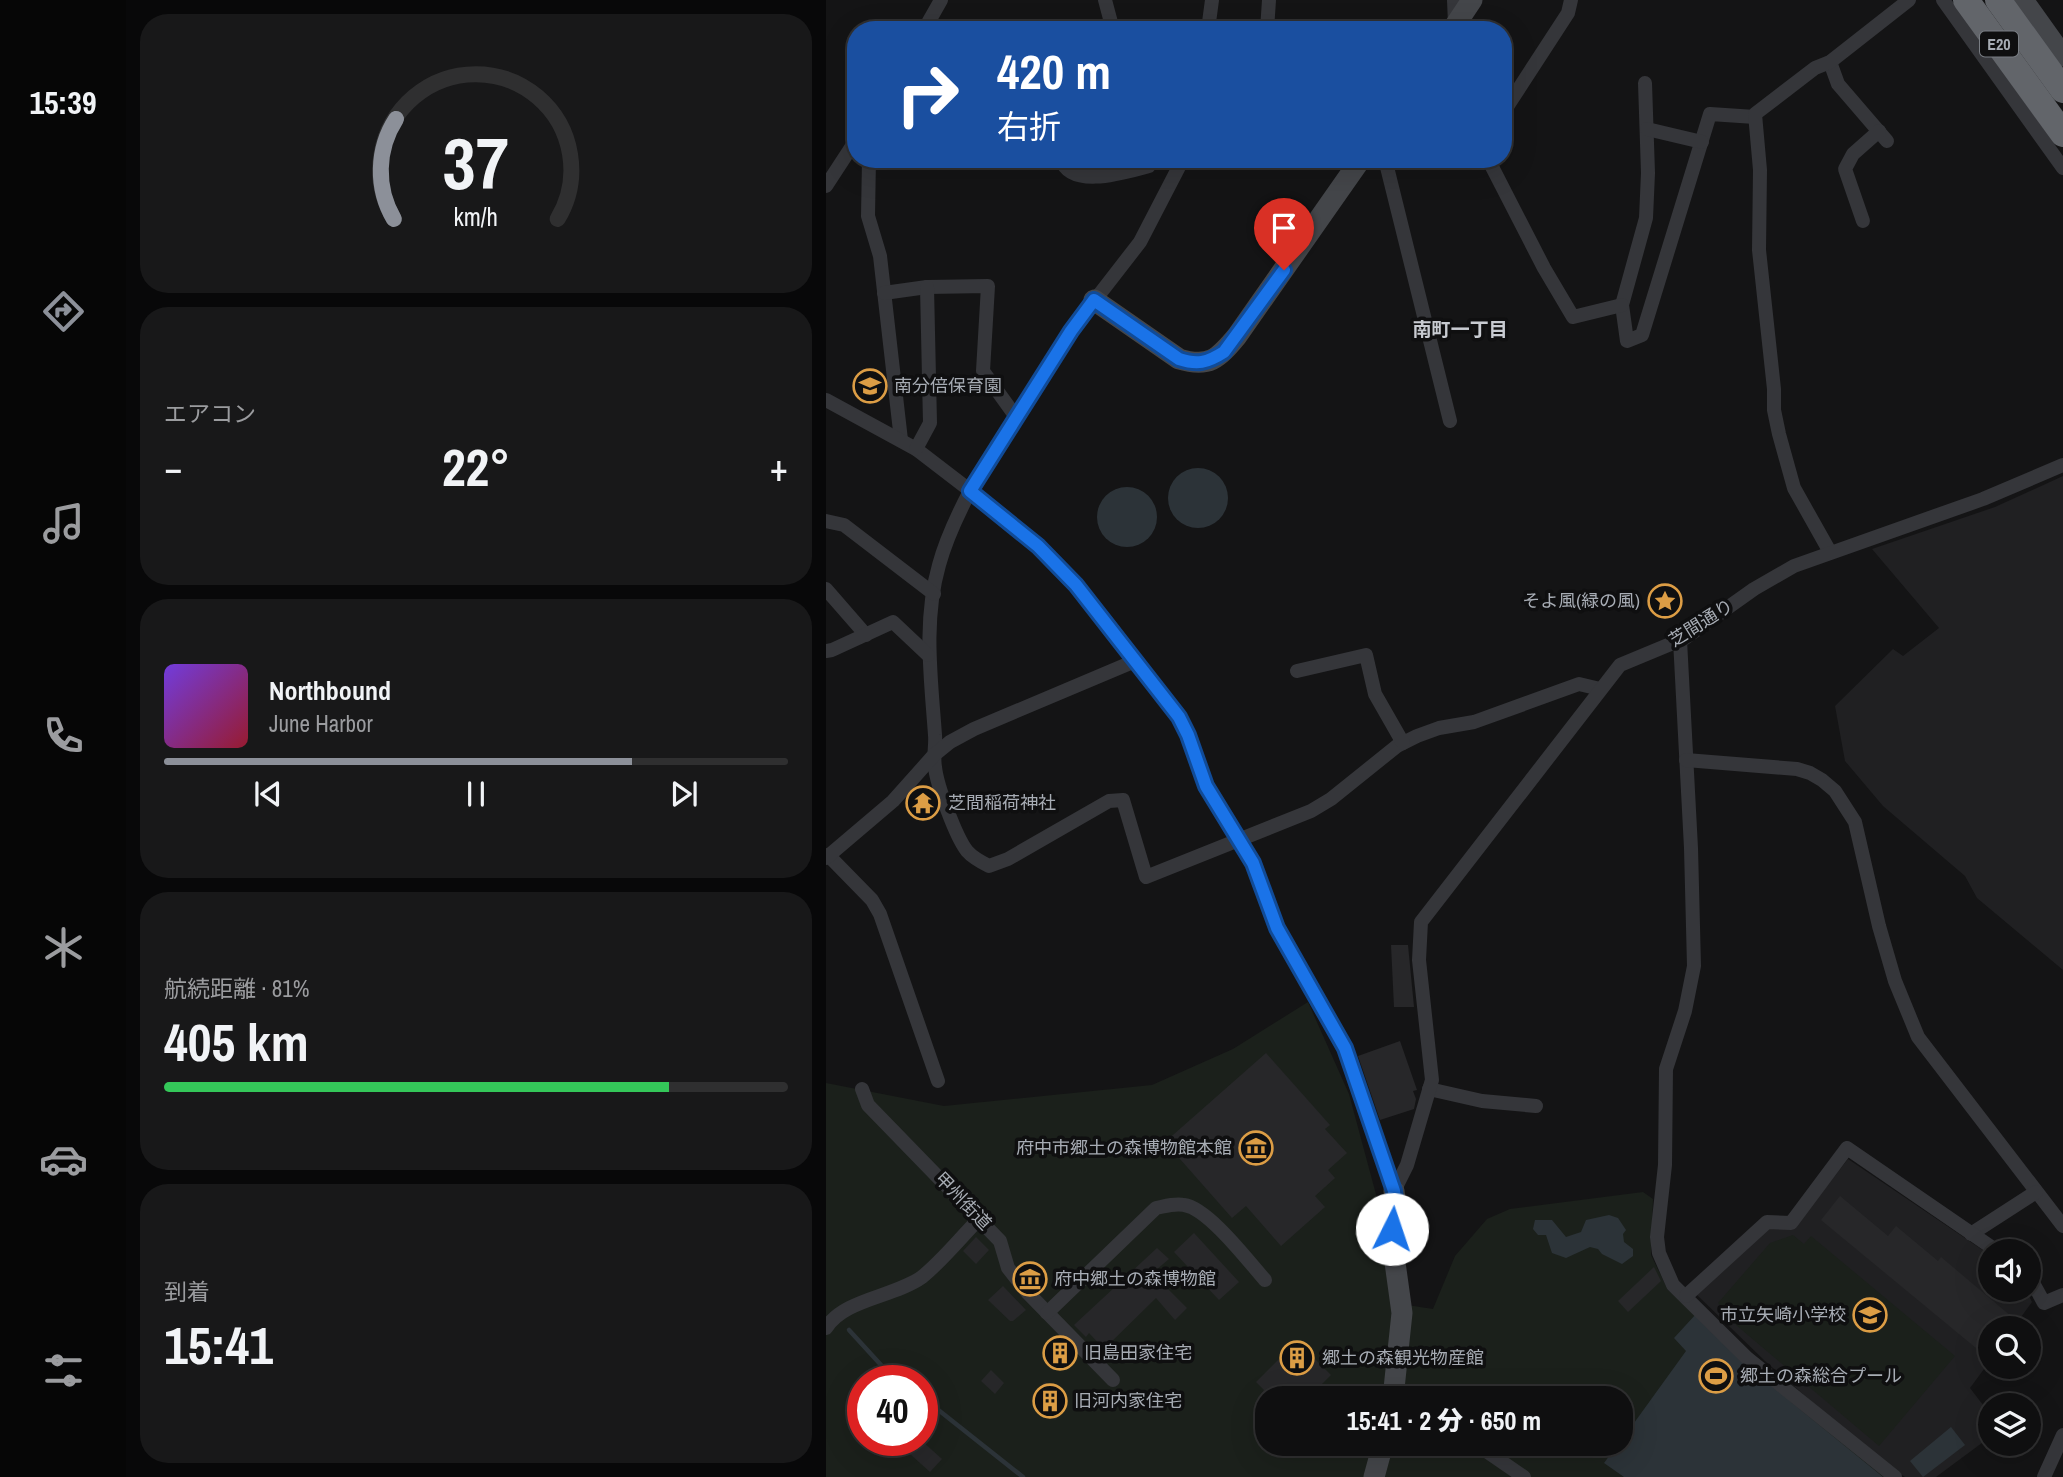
<!DOCTYPE html>
<html lang="ja">
<head>
<meta charset="utf-8">
<style>
  body { margin:0; font-family:"Archivo Narrow","Noto Sans JP",sans-serif; background:#181819; color:#f1f3f6; height:100vh; display:flex; flex-direction:column; font-size:26px; white-space:nowrap }
  * { box-sizing:border-box; margin:0 }
  p { font-size:23px; color:#9b9c9f }
  .icon { flex:none; width:38px; height:38px; fill:none; stroke:currentColor; stroke-width:2; stroke-linecap:round; stroke-linejoin:round }
  .map { position:relative; flex:1; overflow:hidden }
  .side { display:flex; flex-direction:column; gap:14px; padding:14px; background:#080809; width:700px }
  .side>* { flex:none }
  .banner { position:absolute; left:21px; top:21px; width:665px; height:147px; border-radius:28px; box-shadow:0 7px 28px #0002,0 0 0 2px #2f2f30; background:#1a4fa0; color:#fff; overflow:hidden }
  .tools { position:absolute; left:1152px; top:1239px; display:grid; gap:14px }
  .tools a { display:grid; place-items:center; width:63px; height:63px; border-radius:50%; background:#0f0f10; box-shadow:0 7px 28px #0002,0 0 0 2px #2f2f30; font-size:35px }
  .speed { position:absolute; left:21px; top:1365px; display:flex; gap:14px; font-size:35px; font-weight:700; text-align:center }
  .speed>* { display:grid; place-content:center; width:91px; height:91px; border-radius:50%; background:#0f0f10; box-shadow:0 7px 28px #0002,0 0 0 2px #2f2f30; line-height:1 }
  .speed .limit { border:10px solid #d22; background:#fff; color:#111 }
  .pin { position:absolute; display:grid; place-items:center; width:60px; height:60px; color:#fff; margin:-72px -30px; border-radius:50% 50% 50% 0; rotate:-45deg; box-shadow:0 0 7px #0007 }
  .pin .icon { rotate:45deg }
  .me { position:absolute; width:77px; margin:-38px; rotate:4deg; stroke-linejoin:round; filter:drop-shadow(0 0 5px #0008) }
  .turn { display:flex; align-items:center; gap:24px; height:147px; padding:0 35px; font-size:32px }
  .turn .icon { width:91px; height:91px; stroke-width:2.5 }
  .turn b { display:block; font-size:49px; line-height:60px }
  .big { font-size:52px; font-weight:800; line-height:1.1 }
  .side .tile { flex:1; display:flex; flex-direction:column; justify-content:center; gap:10px; min-width:0; padding:0 24px; border-radius:28px; background:#181819 }
  .side .dial { align-items:center; gap:0 }
  .dial svg { height:182px; overflow:visible; fill:none; stroke:#2f2f30; stroke-width:7; stroke-linecap:round; text-anchor:middle }
  .dial text { fill:#f1f3f6; stroke:none }
  .song { display:flex; align-items:center; gap:21px }
  .cover { width:84px; height:84px; border-radius:10px; background:linear-gradient(135deg,hsl(260 70% 55%),hsl(350 70% 35%)) }
  .played { height:7px; border-radius:4px; background:linear-gradient(90deg,#8c9099 75%,#2f2f30 75%) }
  .keys { display:flex; justify-content:space-around; direction:ltr }
  .heat { display:flex; justify-content:space-between; align-items:center; font-size:38px; direction:ltr }
  .charge { height:10px; border-radius:5px; background:linear-gradient(90deg,#34c759 81%,#2f2f30 0) }
  .trip { position:absolute; left:429px; top:1386px; width:378px; height:70px; border-radius:28px; background:#0f0f10; box-shadow:0 7px 28px #0002,0 0 0 2px #2f2f30; font-weight:800; line-height:70px; text-align:center }
  main { display:flex; flex:1; min-height:0 }
  .tabs { display:flex; flex-direction:column; width:126px; justify-content:space-around; align-items:center; background:#060606; color:#9b9c9f }
  .tabs .icon { width:49px; height:49px }
  .tabs .current { color:#8c9099 }
  .tabs b { font-size:32px; color:#f1f3f6 }
  .map>svg:first-child { display:block }
</style>
</head>
<body>
<main>
<nav class="tabs">
<b>15:39</b>
<svg class="icon current" aria-label="directions" viewBox="0 0 24 24"><path d="M12 3l9 9-9 9-9-9zM9 14v-3h6M13 9l2 2-2 2"/></svg>
<svg class="icon" aria-label="music" viewBox="0 0 24 24"><path d="M9 18V5l10-2v13"/><circle cx="6" cy="18" r="3"/><circle cx="16" cy="16" r="3"/></svg>
<svg class="icon" aria-label="phone" viewBox="0 0 24 24"><path d="M5 4h4l2 5-3 2q2 4 5 5l2-3 5 2v4C11 20 4 13 5 4z"/></svg>
<svg class="icon" aria-label="climate" viewBox="0 0 24 24"><path d="M12 3v18M4 7l16 10M4 17L20 7"/></svg>
<svg class="icon" aria-label="car" viewBox="0 0 24 24"><path d="M5 17H2v-5l4-1 3-4h7l3 4 3 1v5h-3M9 17h6M6 11h13"/><circle cx="7" cy="17" r="2"/><circle cx="17" cy="17" r="2"/></svg>
<svg class="icon" aria-label="filters" viewBox="0 0 24 24"><path d="M4 7h16M4 17h16"/><circle cx="9" cy="7" r="2"/><circle cx="15" cy="17" r="2"/></svg>
</nav>
<section class="side">
<div class="tile dial"><svg viewBox="0 0 100 80">
<path d="M14 69A42 42 0 1 1 86 69"/>
<path d="M14 69A42 42 0 0 1 15 25" stroke="#8c9099"/>
<text x="50" y="56" font-size="32" font-weight="700">37</text>
<text x="50" y="72" font-size="11">km/h</text>
</svg></div>
<div class="tile"><p>エアコン</p>
<div class="heat"><a>−</a><b class="big">22°</b><a>+</a></div>
</div>
<div class="tile">
<div class="song"><i class="cover"></i><div><b>Northbound</b><p>June Harbor</p></div></div>
<div class="played"></div>
<div class="keys"><svg class="icon" aria-label="previous" viewBox="0 0 24 24"><path d="M18 5L8 12l10 7zM5 5v14"/></svg><svg class="icon" aria-label="pause" viewBox="0 0 24 24"><path d="M8 5v14M16 5v14"/></svg><svg class="icon" aria-label="next" viewBox="0 0 24 24"><path d="M6 5l10 7-10 7zM19 5v14"/></svg></div>
</div>
<div class="tile"><p>航続距離 · 81%</p><b class="big">405 km</b><div class="charge"></div></div>
<div class="tile"><p>到着</p><b class="big">15:41</b></div>
</section>
<div class="map">
<svg width="1237" height="1477" viewBox="0 0 1237 1477">
  <rect width="100%" height="100%" fill="#141415"/>
  <g fill="#202022">
    <path d="M1237,476V970L1151,898L1139,876L1057,806L1019,761L1009,706L1067,649L1077,656L1113,628L1046,549L1169,507Z"/>
    <path d="M1022,1159L1164,1255V1290H1200L1206,1302L1187,1328H1164V1361L1144,1388L1164,1414V1437L1110,1477H1079L1049,1457L939,1361L870,1294L943,1227L968,1228Z"/>
  </g>
  <g fill="#1b201b" fill-rule="evenodd">
    <path d="M482,1002L523,1094L562,1239L568,1303L607,1309L629,1256L661,1219L684,1209L817,1192L827,1199L825,1255L842,1290L972,1405L1061,1477H0V1083L118,1106L326,1085L407,1049ZM37,1381H96V1440H37ZM441,1398H794V1444H441Z"/>
    <path d="M967,1235L978,1244L985,1236L1129,1356L1053,1446L910,1325L892,1303L944,1243Z"/>
  </g>
  <g fill="#2c3338">
    <circle cx="372" cy="498" r="30"/>
    <circle cx="301" cy="517" r="30"/>
    <path d="M783,1215L792,1218L800,1230L797,1234L798,1242L807,1249V1256L796,1264L776,1254L772,1249L764,1247L740,1258L726,1253L720,1235H712L707,1229L709,1220H726L740,1237L755,1232L760,1220Z"/>
    <path d="M870,1314L965,1402L1057,1477H798L778,1463L792,1444H794L795,1441L860,1351L848,1338Z"/>
    <path d="M1125,1427L1139,1445L1097,1477L1084,1461Z"/>
  </g>
  <g fill="none" stroke-linecap="round" stroke-linejoin="round">
    <g stroke="#2c3338" stroke-width="4.5">
      <path d="M23,1330L55,1365L75,1381"/>
      <path d="M96,1397L197,1477"/>
    </g>
  </g>
  <g fill="#272729">
    <path d="M565,945H582L588,1007H568Z"/>
    <path d="M574,1041L591,1090L587,1091L590,1099L588,1109L554,1120L532,1056Z"/>
    <path d="M440,1053L504,1125L499,1129L521,1153L502,1170L509,1178L489,1196L499,1207L455,1246L420,1206L406,1218L339,1142Z"/>
    <path d="M1014,1196L1062,1236L1070,1226L1112,1261L1115,1257L1186,1317L1177,1328H1164V1344L1156,1353L995,1220Z"/>
    <path d="M368,1233L413,1282L393,1300L348,1252Z"/>
    <path d="M150,1237L163,1250L150,1264L137,1251Z"/>
    <path d="M331,1248L343,1259L330,1270L344,1284L341,1288L361,1308L349,1320L330,1298L278,1349L263,1333L260,1337L248,1325Z"/>
    <path d="M828,1267L835,1281L802,1312L792,1301Z"/>
    <path d="M177,1286L200,1310L187,1321H184L162,1300Z"/>
    <path d="M231,1338L250,1355L236,1369L218,1351Z"/>
    <path d="M471,1341L505,1375L482,1398H442L436,1393L438,1390L430,1382Z"/>
    <path d="M165,1370L178,1383L169,1394L155,1381Z"/>
    <path d="M219,1382L242,1406L229,1420L206,1396Z"/>
    <path d="M96,1441L116,1459L104,1472L84,1454Z"/>
  </g>
  <g fill="none" stroke-linecap="round" stroke-linejoin="round">
    <g stroke="#35363a" stroke-width="14">
      <path d="M279,0L287,30"/>
      <path d="M628,0L629,24"/>
      <path d="M1117,0L1237,168"/>
      <path d="M98,30L115,0"/>
      <path d="M382,30L386,0"/>
      <path d="M441,30L443,0"/>
      <path d="M1004,62L1012,84L1061,141"/>
      <path d="M819,83L822,173L820,218L796,305L801,341L816,335L884,114L929,117"/>
      <path d="M677,113L742,13L745,0"/>
      <path d="M821,129L876,142"/>
      <path d="M43,159L42,216L54,256L75,440"/>
      <path d="M235,159C245,190 300,172 323,166"/>
      <path d="M357,159L314,242L245,331L144,491C132,514 120,539 113,565C97,621 105,678 109,735C110,745 107,756 109,767C111,786 130,837 141,851C147,858 155,862 163,866L182,859L283,801L297,800L320,877L485,811L505,799L571,746L591,736L613,728L648,722L753,684L774,689"/>
      <path d="M559,159L624,421"/>
      <path d="M662,159L718,268L747,317L796,305"/>
      <path d="M0,186L30,140"/>
      <path d="M1037,221L1019,169L1027,154L1053,131"/>
      <path d="M58,293L101,287L162,286L157,371L190,417"/>
      <path d="M0,400L90,449L176,515L212,546L250,585L281,622L353,717L362,735L380,786L427,863L451,928L519,1048L568,1191"/>
      <path d="M90,449L104,423L101,287"/>
      <path d="M0,521L18,525L108,594"/>
      <path d="M1004,552L968,488L953,434L948,410V389L933,250L934,170L929,114L989,68L1004,62L1083,0"/>
      <path d="M0,589L40,635"/>
      <path d="M854,640L865,848L868,966L859,1011L840,1069L839,1165L831,1237L833,1253L847,1285L921,1358L1069,1477"/>
      <path d="M0,651L6,650L67,622L102,655"/>
      <path d="M471,671L540,655L549,694L577,743"/>
      <path d="M860,760L971,769L984,773L996,780L1009,791L1029,822L1053,926L1069,981L1092,1037L1237,1226"/>
      <path d="M2,855L46,900L54,914L112,1081"/>
      <path d="M0,858L67,801L108,755L124,742L148,729L309,661"/>
      <path d="M36,1089L42,1105L174,1241L182,1268L201,1292L287,1380"/>
      <path d="M603,1089L656,1101L710,1106"/>
      <path d="M568,1191L581,1165L606,1080L593,960L595,922L794,665L859,638L928,589L968,566L1157,499L1237,465"/>
      <path d="M1145,1234L1210,1192"/>
      <path d="M1202,1274L1218,1303L1237,1295"/>
      <path d="M860,1296L941,1222L965,1223L1021,1148L1171,1251"/>
      <path d="M221,1313L330,1208C340,1206 349,1203 358,1205C382,1208 423,1262 439,1280"/>
      <path d="M0,1328C18,1299 68,1297 96,1277C117,1260 135,1237 154,1218"/>
      <path d="M574,1394L584,1398"/>
      <path d="M650,1444L698,1477"/>
      <path d="M1218,1477L1237,1435"/>
    </g>
    <g stroke="#44464a" stroke-width="21">
      <path d="M1197,0L1237,56"/>
      <path d="M626,30L646,0"/>
      <path d="M268,300L353,359C383,368 392,359 411,336L535,159"/>
      <path d="M567,1398L576,1313L567,1248V1229L570,1205L568,1191"/>
      <path d="M548,1477L557,1444"/>
    </g>
    <g stroke="#62656a" stroke-width="26">
      <path d="M1140,0L1237,134"/>
      <path d="M1172,0L1237,90"/>
    </g>
  </g>
  <g fill="none" stroke-linecap="round" stroke-linejoin="round">
    <defs>
      <path id="route" d="M458,270L398,352C381,363 371,365 353,359L268,300L245,331L144,491L212,546L250,585L353,717L362,735L380,786L427,863L451,928L519,1048L568,1191L570,1205L566,1229"/>
    </defs>
    <use href="#route" stroke="#114b97" stroke-width="18"/>
    <use href="#route" stroke="#1a73e8" stroke-width="12"/>
  </g>
  <defs>
    <symbol id="school-ring" viewBox="-11 -11 22 22"><circle r="9.5" fill="#0f0f10" stroke="#dc9d45" stroke-width="1.5"/><path d="M0-5L7-2L0 1L-7-2ZM-4 1L0 2.5L4 1V4Q0 6-4 4Z" fill="#dc9d45"/></symbol>
    <symbol id="sight-ring" viewBox="-11 -11 22 22"><circle r="9.5" fill="#0f0f10" stroke="#dc9d45" stroke-width="1.5"/><path d="M0-6L1.8-2.2L6-1.7L2.9 1.2L3.7 5.4L0 3.3L-3.7 5.4L-2.9 1.2L-6-1.7L-1.8-2.2Z" fill="#dc9d45"/></symbol>
    <symbol id="temple-ring" viewBox="-11 -11 22 22"><circle r="9.5" fill="#0f0f10" stroke="#dc9d45" stroke-width="1.5"/><path d="M0-6L5-2H3V0L6.5 2.5H4V6H1.5V3h-3V6H-4V2.5H-6.5L-3 0V-2H-5Z" fill="#dc9d45"/></symbol>
    <symbol id="museum-ring" viewBox="-11 -11 22 22"><circle r="9.5" fill="#0f0f10" stroke="#dc9d45" stroke-width="1.5"/><path d="M0-6L6-3V-2H-6V-3ZM-5-1h2V3h-2ZM-1-1h2V3h-2ZM3-1h2V3H3ZM-6 4H6V6H-6Z" fill="#dc9d45"/></symbol>
    <symbol id="building-ring" viewBox="-11 -11 22 22"><circle r="9.5" fill="#0f0f10" stroke="#dc9d45" stroke-width="1.5"/><path d="M-4-6H4V6H1V3H-1V6H-4ZM-2.5-4.3h1.7v1.8h-1.7ZM.8-4.3h1.7v1.8H.8ZM-2.5-1h1.7V.8h-1.7ZM.8-1h1.7V.8H.8Z" fill="#dc9d45"/></symbol>
    <symbol id="stadium-ring" viewBox="-11 -11 22 22"><circle r="9.5" fill="#0f0f10" stroke="#dc9d45" stroke-width="1.5"/><path d="M0-5a6.5 5 0 1 0 0 10a6.5 5 0 1 0 0-10ZM-3.5-1.8h7v3.6h-7Z" fill="#dc9d45"/></symbol>
  </defs>
  <g fill-rule="evenodd">
    <use href="#school-ring" x="25" y="367" width="38" height="38"/>
    <use href="#sight-ring" x="820" y="582" width="38" height="38"/>
    <use href="#temple-ring" x="78" y="784" width="38" height="38"/>
    <use href="#museum-ring" x="411" y="1129" width="38" height="38"/>
    <use href="#museum-ring" x="185" y="1260" width="38" height="38"/>
    <use href="#school-ring" x="1025" y="1296" width="38" height="38"/>
    <use href="#building-ring" x="215" y="1334" width="38" height="38"/>
    <use href="#building-ring" x="452" y="1339" width="38" height="38"/>
    <use href="#stadium-ring" x="871" y="1357" width="38" height="38"/>
    <use href="#building-ring" x="205" y="1382" width="38" height="38"/>
  </g>
  <g text-anchor="middle" stroke-width="7" stroke-linejoin="round" paint-order="stroke">
    <rect fill="#0f0f10" stroke="#797d83" stroke-width="2" x="1154" y="31.5" width="38" height="25" rx="5"/>
    <g font-size="16" font-weight="bold" fill="#a7acb4">
      <text x="1173" y="50">E20</text>
    </g>
    <g font-size="18" fill="#a7acb4" stroke="#0f0f10" text-anchor="start">
      <text x="68" y="392">南分倍保育園</text>
      <text x="814" y="607" text-anchor="end">そよ風(緑の風)</text>
      <text x="122" y="809">芝間稲荷神社</text>
      <text x="406" y="1154" text-anchor="end">府中市郷土の森博物館本館</text>
      <text x="228" y="1285">府中郷土の森博物館</text>
      <text x="1020" y="1321" text-anchor="end">市立矢崎小学校</text>
      <text x="258" y="1359">旧島田家住宅</text>
      <text x="496" y="1364">郷土の森観光物産館</text>
      <text x="914" y="1382">郷土の森総合プール</text>
      <text x="248" y="1407">旧河内家住宅</text>
    </g>
    <g font-size="18" fill="#a7acb4" stroke="#0f0f10">
      <text transform="translate(875 623) rotate(-32)" y="6">芝間通り</text>
      <text transform="translate(137 1201) rotate(46)" y="6">甲州街道</text>
    </g>
    <g font-size="19" font-weight="bold" fill="#c8cbd1" stroke="#0f0f10">
      <text x="634" y="336">南町一丁目</text>
    </g>
  </g>
</svg>
<div class="tools">
<a><svg class="icon" aria-label="sound" viewBox="0 0 24 24"><path d="M4 9h4l5-4v14l-5-4H4zM17 9q2 3 0 6"/></svg></a>
<a><svg class="icon" aria-label="search" viewBox="0 0 24 24"><circle cx="10" cy="10" r="6"/><path d="M15 15l6 6"/></svg></a>
<a><svg class="icon" aria-label="layers" viewBox="0 0 24 24"><path d="M12 4l9 5-9 5-9-5zM3 14l9 5 9-5"/></svg></a>
</div>
<div class="speed"><div class="limit">40</div></div>
<div class="pin" style="left:458px;top:270px;background:#d93025"><svg class="icon" aria-label="arrive" viewBox="0 0 24 24"><path d="M6 21V4h12l-3 4 3 4H6"/></svg></div>
<svg class="me" style="left:566px;top:1229px" viewBox="-20 -20 40 40"><circle r="19" fill="#fff"/><path d="M0-13L10 11 0 6-10 11z" fill="#1a73e8"/></svg>
<div class="trip">15:41 · 2 分 · 650 m</div>
<div class="banner">
<div class="turn"><svg class="icon" aria-label="right" viewBox="0 0 24 24"><path d="M7 20v-9h11M14 6l5 5-5 5"/></svg><div><b>420 m</b>右折</div></div>
</div>
</div>
</main>
</body>
</html>
